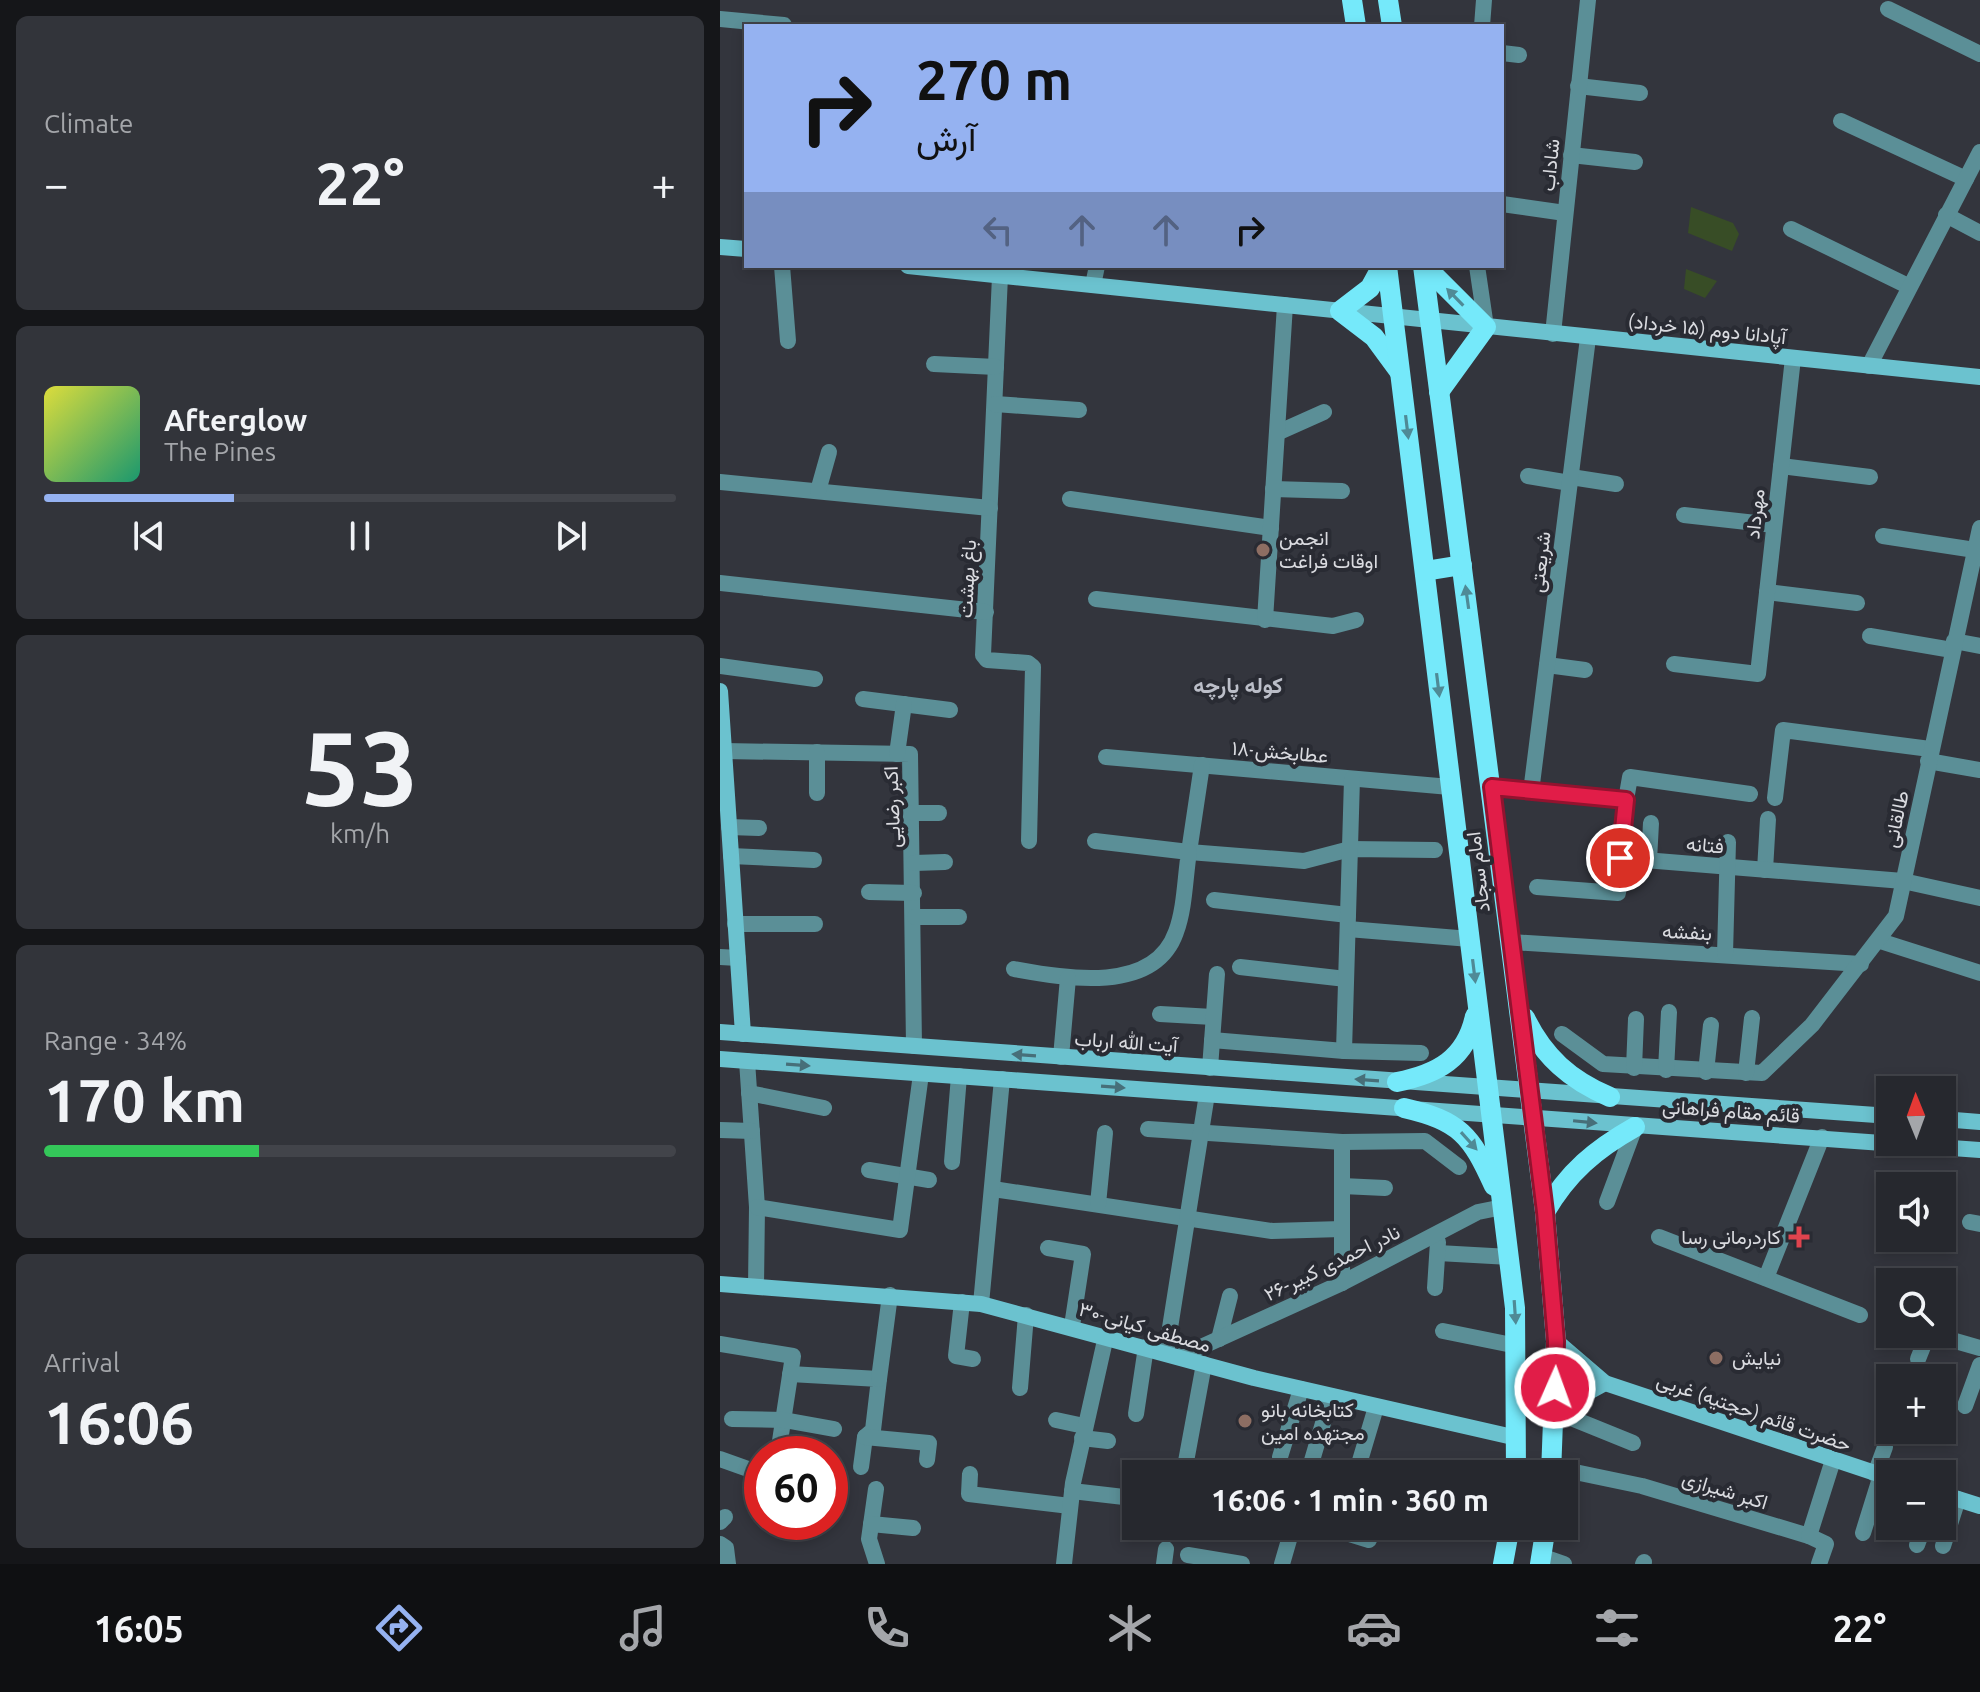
<!DOCTYPE html>
<html lang="en">
<head>
<meta charset="utf-8">
<style>
  body { margin:0; font-family:Ubuntu,Vazirmatn,sans-serif; background:#32343a; color:#f1f3f6; height:100vh; display:flex; flex-direction:column; font-size:30px; white-space:nowrap }
  * { box-sizing:border-box; margin:0 }
  p { font-size:26px; color:#a4a6aa }
  .icon { flex:none; width:44px; height:44px; fill:none; stroke:currentColor; stroke-width:2; stroke-linecap:round; stroke-linejoin:round }
  .map { position:relative; flex:1; overflow:hidden }
  .details { display:flex; flex-direction:column; gap:16px; padding:16px; background:#151619; width:720px }
  .details>* { flex:none }
  .top-card { position:absolute; left:24px; top:24px; width:760px; height:244px; border-radius:0px; box-shadow:0 4px 12px #0003,0 0 0 2px #42444a; background:#95b2f1; color:#111; overflow:hidden }
  .needle { width:52px; rotate:359deg }
  .buttons { position:absolute; left:1156px; top:1076px; display:grid; gap:16px }
  .buttons a { display:grid; place-items:center; width:80px; height:80px; border-radius:0px; background:#26282e; box-shadow:0 4px 12px #0003,0 0 0 2px #42444a; font-size:40px }
  .speed { position:absolute; left:24px; top:1436px; display:flex; gap:16px; font-size:40px; font-weight:700; text-align:center }
  .speed>* { display:grid; place-content:center; width:104px; height:104px; border-radius:50%; background:#26282e; box-shadow:0 4px 12px #0003,0 0 0 2px #42444a; line-height:1 }
  .speed .limit { border:12px solid #d22; background:#fff; color:#111 }
  .pin { position:absolute; display:grid; place-items:center; width:68px; height:68px; color:#fff; margin:-34px; border:4px solid #fff; border-radius:50%; box-shadow:0 2px 8px #0007 }
  .me { position:absolute; width:88px; margin:-44px; rotate:2deg; stroke-linejoin:round; filter:drop-shadow(0 0 6px #0008) }
  .turn { display:flex; align-items:center; gap:28px; height:168px; padding:0 40px; font-size:36px }
  .turn .icon { width:104px; height:104px; stroke-width:2.5 }
  .turn b { display:block; font-size:56px; line-height:68px }
  .lanes { display:flex; align-items:center; height:76px; padding:0 40px; background:#0003; justify-content:center; gap:40px; direction:ltr }
  .lanes .off { opacity:.35 }
  .big { font-size:60px; font-weight:600; line-height:1.1 }
  .details .card { flex:1; display:flex; flex-direction:column; justify-content:center; gap:12px; min-width:0; padding:0 28px; border-radius:12px; background:#32343a }
  .details .dial { align-items:center; gap:0 }
  .dial b { font-size:104px; line-height:1 }
  .song { display:flex; align-items:center; gap:24px }
  .cover { width:96px; height:96px; border-radius:12px; background:linear-gradient(135deg,hsl(60 70% 55%),hsl(160 70% 35%)) }
  .played { height:8px; border-radius:4px; background:linear-gradient(90deg,#95b2f1 30%,#42444a 30%) }
  .keys { display:flex; justify-content:space-around; direction:ltr }
  .heat { display:flex; justify-content:space-between; align-items:center; font-size:44px; direction:ltr }
  .charge { height:12px; border-radius:6px; background:linear-gradient(90deg,#34c759 34%,#42444a 0) }
  .trip { position:absolute; left:402px; top:1460px; width:456px; height:80px; border-radius:0px; background:#26282e; box-shadow:0 4px 12px #0003,0 0 0 2px #42444a; font-weight:600; line-height:80px; text-align:center }
  .menu { display:flex; height:128px; justify-content:space-around; align-items:center; background:#0f1012; color:#a4a6aa }
  .menu .icon { width:56px; height:56px }
  .menu .selected { color:#95b2f1 }
  .menu b { font-size:36px; color:#f1f3f6 }
  main { display:flex; flex:1; min-height:0 }
  .map>svg:first-child { display:block }
</style>
</head>
<body>
<main>
<section class="details">
<div class="card"><p>Climate</p>
<div class="heat"><a>−</a><b class="big">22°</b><a>+</a></div>
</div>
<div class="card">
<div class="song"><i class="cover"></i><div><b>Afterglow</b><p>The Pines</p></div></div>
<div class="played"></div>
<div class="keys"><svg class="icon" aria-label="previous" viewBox="0 0 24 24"><path d="M18 5L8 12l10 7zM5 5v14"/></svg><svg class="icon" aria-label="pause" viewBox="0 0 24 24"><path d="M8 5v14M16 5v14"/></svg><svg class="icon" aria-label="next" viewBox="0 0 24 24"><path d="M6 5l10 7-10 7zM19 5v14"/></svg></div>
</div>
<div class="card dial"><b>53</b><p>km/h</p></div>
<div class="card"><p>Range · 34%</p><b class="big">170 km</b><div class="charge"></div></div>
<div class="card"><p>Arrival</p><b class="big">16:06</b></div>
</section>
<div class="map">
<svg width="1260" height="1564" viewBox="0 0 1260 1564">
  <rect width="100%" height="100%" fill="#33353d"/>
  <g fill="#384d26">
    <path d="M971,207L1013,223L1019,234L1012,251L968,233Z"/>
    <path d="M966,269L997,281L985,298L964,289Z"/>
  </g>
  <g fill="none" stroke-linecap="round" stroke-linejoin="round">
    <g stroke="#5b8f97" stroke-width="16">
      <path d="M1168,9L1260,54"/>
      <path d="M0,19L64,25"/>
      <path d="M762,26L764,0"/>
      <path d="M782,53L799,55"/>
      <path d="M858,86L920,93"/>
      <path d="M1121,121L1246,179"/>
      <path d="M851,155L915,162"/>
      <path d="M782,204L845,213"/>
      <path d="M1226,215L1260,233"/>
      <path d="M1071,229L1188,286"/>
      <path d="M62,266L68,341"/>
      <path d="M757,266L766,327"/>
      <path d="M280,276L263,655L267,660L308,663L313,667L309,841"/>
      <path d="M373,285L377,266"/>
      <path d="M833,334L868,0"/>
      <path d="M214,364L276,367"/>
      <path d="M1149,366L1260,152"/>
      <path d="M275,404L359,410"/>
      <path d="M557,433L604,412"/>
      <path d="M1061,466L1150,477"/>
      <path d="M808,476L850,483"/>
      <path d="M851,477L896,484"/>
      <path d="M0,482L270,508"/>
      <path d="M553,489L622,491"/>
      <path d="M98,491L109,452"/>
      <path d="M350,499L551,528"/>
      <path d="M964,515L1054,525"/>
      <path d="M1163,536L1255,550"/>
      <path d="M0,583L266,612"/>
      <path d="M1047,592L1137,603"/>
      <path d="M376,599L613,626L636,620"/>
      <path d="M545,620L565,305"/>
      <path d="M1150,636L1232,650"/>
      <path d="M1234,641L1260,646"/>
      <path d="M954,664L1038,674L1073,358"/>
      <path d="M827,665L865,670"/>
      <path d="M0,666L95,679"/>
      <path d="M143,699L230,710"/>
      <path d="M4,751L190,754L194,1046"/>
      <path d="M97,752V793"/>
      <path d="M177,754L184,704"/>
      <path d="M386,757L730,787"/>
      <path d="M1208,761L1260,770"/>
      <path d="M482,765L469,852L584,861L630,849L715,850"/>
      <path d="M772,787L906,800L910,777L1030,794"/>
      <path d="M811,792L868,338"/>
      <path d="M1055,798L1063,730L1210,749"/>
      <path d="M194,813H219"/>
      <path d="M9,827L39,828"/>
      <path d="M11,856L94,860"/>
      <path d="M900,858L906,800"/>
      <path d="M929,860L931,823"/>
      <path d="M194,863L225,862"/>
      <path d="M1045,870L1048,819"/>
      <path d="M817,887L898,893L900,858L1183,881L1260,898"/>
      <path d="M149,892L194,893"/>
      <path d="M494,900L628,915"/>
      <path d="M195,917H239"/>
      <path d="M15,924H95"/>
      <path d="M628,929L750,939"/>
      <path d="M1160,941L1260,973"/>
      <path d="M791,942L1141,964"/>
      <path d="M1005,954L1008,842"/>
      <path d="M0,957L18,958"/>
      <path d="M520,967L626,979"/>
      <path d="M294,969C344,978 434,995 456,932C465,908 465,877 469,852L375,841"/>
      <path d="M440,1014L493,1017"/>
      <path d="M842,1034L883,1064L1042,1073L1092,1025L1176,916L1260,528"/>
      <path d="M492,1040L624,1051L701,1053"/>
      <path d="M624,1051L632,779"/>
      <path d="M341,1057L348,978"/>
      <path d="M27,1061L37,1207L36,1286"/>
      <path d="M490,1068L497,974"/>
      <path d="M914,1068L916,1019"/>
      <path d="M946,1070L949,1012"/>
      <path d="M986,1072L991,1025"/>
      <path d="M1026,1073L1032,1018"/>
      <path d="M29,1093L104,1108"/>
      <path d="M428,1129L622,1142L705,1141L739,1167"/>
      <path d="M0,1130L32,1131"/>
      <path d="M232,1162L239,1076"/>
      <path d="M149,1170L209,1180"/>
      <path d="M622,1186L665,1188"/>
      <path d="M273,1189L552,1231L622,1229"/>
      <path d="M887,1202L915,1127"/>
      <path d="M378,1204L385,1133"/>
      <path d="M37,1207L180,1230L201,1074"/>
      <path d="M1250,1222L1260,1224"/>
      <path d="M939,1237L1140,1315"/>
      <path d="M328,1248L363,1254L352,1326"/>
      <path d="M718,1253L790,1257"/>
      <path d="M1046,1278L1102,1137"/>
      <path d="M622,1283V1142"/>
      <path d="M715,1288L718,1242"/>
      <path d="M242,1302L236,1356L253,1359"/>
      <path d="M261,1304L282,1079"/>
      <path d="M723,1331L797,1346"/>
      <path d="M1211,1334L1260,1348"/>
      <path d="M499,1339L510,1296"/>
      <path d="M0,1344L73,1356L58,1454"/>
      <path d="M446,1353L487,1094"/>
      <path d="M459,1357L622,1283L758,1212L783,1207"/>
      <path d="M1198,1359L1208,1334"/>
      <path d="M70,1374L159,1379L153,1430L145,1437L141,1467"/>
      <path d="M159,1379L170,1295"/>
      <path d="M300,1388L306,1315"/>
      <path d="M1245,1406L1260,1365"/>
      <path d="M834,1411L913,1443"/>
      <path d="M416,1414L426,1347"/>
      <path d="M12,1419L64,1420L114,1429"/>
      <path d="M336,1420L364,1426"/>
      <path d="M145,1437L209,1443L207,1460"/>
      <path d="M362,1438L388,1441"/>
      <path d="M560,1457L581,1389"/>
      <path d="M0,1459L42,1474"/>
      <path d="M465,1467L484,1364"/>
      <path d="M831,1467L922,1486L1089,1536L1113,1460"/>
      <path d="M250,1474L249,1494L350,1506"/>
      <path d="M588,1474L611,1396"/>
      <path d="M636,1474L656,1407"/>
      <path d="M1155,1474L1165,1447"/>
      <path d="M156,1489L149,1539L157,1564"/>
      <path d="M352,1491L404,1497"/>
      <path d="M0,1522L5,1517"/>
      <path d="M151,1524L193,1528"/>
      <path d="M621,1526L620,1531L649,1540"/>
      <path d="M1143,1533L1161,1475"/>
      <path d="M1089,1536L1106,1544L1099,1564"/>
      <path d="M0,1544L6,1548L8,1564"/>
      <path d="M1197,1545L1204,1526"/>
      <path d="M1223,1546L1238,1499"/>
      <path d="M468,1555L522,1564"/>
      <path d="M821,1556L844,1564"/>
      <path d="M344,1564L353,1483L386,1336"/>
      <path d="M444,1564L446,1549"/>
      <path d="M562,1564L573,1526"/>
      <path d="M923,1564L924,1562"/>
    </g>
    <g stroke="#6bc2cf" stroke-width="16">
      <path d="M0,247L26,249"/>
      <path d="M188,266L1260,377"/>
      <path d="M0,691L23,1034"/>
      <path d="M0,1032L1170,1116"/>
      <path d="M0,1059L1260,1150"/>
      <path d="M1222,1119L1260,1122"/>
      <path d="M0,1284L261,1304L534,1378L797,1438"/>
      <path d="M836,1341L885,1383L1170,1478"/>
      <path d="M834,1411L885,1383"/>
      <path d="M1222,1494L1260,1506"/>
    </g>
    <g stroke="#75e9fa" stroke-width="20">
      <path d="M632,0L636,26"/>
      <path d="M668,0L672,26"/>
      <path d="M662,266L650,288L620,311L654,337L679,371"/>
      <path d="M667,266L795,1308L796,1474"/>
      <path d="M703,266L825,1212L836,1341L831,1474"/>
      <path d="M705,266L766,327L719,392"/>
      <path d="M705,571L742,565"/>
      <path d="M805,1018C824,1057 850,1080 890,1097"/>
      <path d="M677,1082C717,1074 746,1059 755,1016"/>
      <path d="M684,1108C740,1121 751,1135 774,1186"/>
      <path d="M825,1212C848,1172 876,1149 915,1127"/>
      <path d="M783,1564L790,1526"/>
      <path d="M820,1564L826,1526"/>
    </g>
  </g>
  <defs><path id="oneway-solid" d="M-6-.8H1V-3.2L6.5 0L1 3.2V.8H-6Z" transform="scale(2)"/></defs>
  <g fill="#4f8a96">
    <use href="#oneway-solid" transform="translate(735 297) rotate(-134)"/>
    <use href="#oneway-solid" transform="translate(687 427) rotate(83)"/>
    <use href="#oneway-solid" transform="translate(747 597) rotate(-98)"/>
    <use href="#oneway-solid" transform="translate(718 685) rotate(83)"/>
    <use href="#oneway-solid" transform="translate(754 971) rotate(83)"/>
    <use href="#oneway-solid" transform="translate(749 1141) rotate(48)"/>
    <use href="#oneway-solid" transform="translate(795 1312) rotate(86)"/>
  </g>
  <g fill="#476f79">
    <use href="#oneway-solid" transform="translate(304 1055) rotate(-176)"/>
    <use href="#oneway-solid" transform="translate(78 1065) rotate(4)"/>
    <use href="#oneway-solid" transform="translate(647 1080) rotate(-176)"/>
    <use href="#oneway-solid" transform="translate(393 1087) rotate(4)"/>
    <use href="#oneway-solid" transform="translate(865 1122) rotate(6)"/>
  </g>
  <g fill="none" stroke-linecap="round" stroke-linejoin="round">
    <defs>
      <path id="route" d="M835,1388L836,1341L825,1212L772,787L906,800L900,858"/>
    </defs>
    <use href="#route" stroke="#92132f" stroke-width="20"/>
    <use href="#route" stroke="#e11d48" stroke-width="14"/>
  </g>
  <g fill="#8d6e63" stroke="#292b33" stroke-width="3">
    <circle cx="543" cy="550" r="8"/>
    <circle cx="996" cy="1358" r="8"/>
    <circle cx="525" cy="1421" r="8"/>
  </g>
  <path fill="#e0444e" stroke="#292b33" stroke-width="3" d="M1075 1225h8v8h8v8h-8v8h-8v-8h-8v-8h8z"/>
  <g text-anchor="middle" stroke-width="8" stroke-linejoin="round" paint-order="stroke">
    <g font-size="20" fill="#dadbe0" stroke="#292b33">
      <text transform="translate(830 165) rotate(-84)" y="7">شاداب</text>
      <text transform="translate(987 329) rotate(6)" y="7">آپادانا دوم (۱۵ خرداد)</text>
      <text transform="translate(1035 514) rotate(-84)" y="7">مهرداد</text>
      <text transform="translate(820 562) rotate(-83)" y="7">شریعتی</text>
      <text transform="translate(247 579) rotate(-87)" y="7">باغ بهشت</text>
      <text transform="translate(560 752) rotate(5)" y="7">۱۸-عطابخش</text>
      <text transform="translate(172 807) rotate(-92)" y="7">اکبر رضایی</text>
      <text transform="translate(1176 819) rotate(-78)" y="7">طالقانی</text>
      <text transform="translate(985 845) rotate(5)" y="7">فتانه</text>
      <text transform="translate(758 872) rotate(-97)" y="7">امام سجاد</text>
      <text transform="translate(967 932) rotate(3)" y="7">بنفشه</text>
      <text transform="translate(406 1042) rotate(4)" y="7">آیت الله ارباب</text>
      <text transform="translate(1011 1111) rotate(4)" y="7">قائم مقام فراهانی</text>
      <text transform="translate(612 1263) rotate(-26)" y="7">۲۶-نادر احمدی کبیر</text>
      <text transform="translate(425 1327) rotate(16)" y="7">۳۰-مصطفی کیانی</text>
      <text transform="translate(1034 1412) rotate(19)" y="7">حضرت قائم (حجتیه) غربی</text>
      <text transform="translate(1005 1490) rotate(17)" y="7">اکبر شیرازی</text>
    </g>
    <g font-size="20" fill="#dadbe0" stroke="#292b33" text-anchor="start">
      <text x="559" y="545">انجمن<tspan x="559" dy="23">اوقات فراغت</tspan></text>
      <text x="1061" y="1244" text-anchor="end">کاردرمانی رسا</text>
      <text x="1012" y="1365">نیایش</text>
      <text x="541" y="1417">کتابخانه بانو<tspan x="541" dy="23">مجتهده امین</tspan></text>
    </g>
    <g font-size="22" font-weight="bold" fill="#bbbec8" stroke="#292b33">
      <text x="518" y="693">کوله پارچه</text>
    </g>
  </g>
</svg>
<div class="buttons">
<a><svg class="needle" viewBox="-14 -14 28 28"><path d="M0-13l5 13h-10z" fill="#e53935"/><path d="M0 13l5-13h-10z" fill="#a4a6aa"/></svg></a>
<a><svg class="icon" aria-label="sound" viewBox="0 0 24 24"><path d="M4 9h4l5-4v14l-5-4H4zM17 9q2 3 0 6"/></svg></a>
<a><svg class="icon" aria-label="search" viewBox="0 0 24 24"><circle cx="10" cy="10" r="6"/><path d="M15 15l6 6"/></svg></a>
<a>+</a>
<a>−</a>
</div>
<div class="speed"><div class="limit">60</div></div>
<div class="pin" style="left:900px;top:858px;background:#d93025"><svg class="icon" aria-label="arrive" viewBox="0 0 24 24"><path d="M6 21V4h12l-3 4 3 4H6"/></svg></div>
<svg class="me" style="left:835px;top:1388px" viewBox="-20 -20 40 40"><circle r="17" fill="#e11d48" stroke="#fff" stroke-width="3"/><path d="M0-11L8 9 0 5-8 9z" fill="#fff"/></svg>
<div class="trip">16:06 · 1 min · 360 m</div>
<div class="top-card">
<div class="turn"><svg class="icon" aria-label="right" viewBox="0 0 24 24"><path d="M7 20v-9h11M14 6l5 5-5 5"/></svg><div><b>270 m</b>آرش</div></div>
<div class="lanes"><svg class="icon off" aria-label="left" viewBox="0 0 24 24"><path d="M17 20v-9H6M10 6l-5 5 5 5"/></svg><svg class="icon off" aria-label="ahead" viewBox="0 0 24 24"><path d="M12 20V5M6 11l6-6 6 6"/></svg><svg class="icon off" aria-label="ahead" viewBox="0 0 24 24"><path d="M12 20V5M6 11l6-6 6 6"/></svg><svg class="icon" aria-label="right" viewBox="0 0 24 24"><path d="M7 20v-9h11M14 6l5 5-5 5"/></svg></div>
</div>
</div>
</main>
<nav class="menu">
<b>16:05</b>
<svg class="icon selected" aria-label="directions" viewBox="0 0 24 24"><path d="M12 3l9 9-9 9-9-9zM9 14v-3h6M13 9l2 2-2 2"/></svg>
<svg class="icon" aria-label="music" viewBox="0 0 24 24"><path d="M9 18V5l10-2v13"/><circle cx="6" cy="18" r="3"/><circle cx="16" cy="16" r="3"/></svg>
<svg class="icon" aria-label="phone" viewBox="0 0 24 24"><path d="M5 4h4l2 5-3 2q2 4 5 5l2-3 5 2v4C11 20 4 13 5 4z"/></svg>
<svg class="icon" aria-label="climate" viewBox="0 0 24 24"><path d="M12 3v18M4 7l16 10M4 17L20 7"/></svg>
<svg class="icon" aria-label="car" viewBox="0 0 24 24"><path d="M5 17H2v-5l4-1 3-4h7l3 4 3 1v5h-3M9 17h6M6 11h13"/><circle cx="7" cy="17" r="2"/><circle cx="17" cy="17" r="2"/></svg>
<svg class="icon" aria-label="filters" viewBox="0 0 24 24"><path d="M4 7h16M4 17h16"/><circle cx="9" cy="7" r="2"/><circle cx="15" cy="17" r="2"/></svg>
<b>22°</b>
</nav>
</body>
</html>
